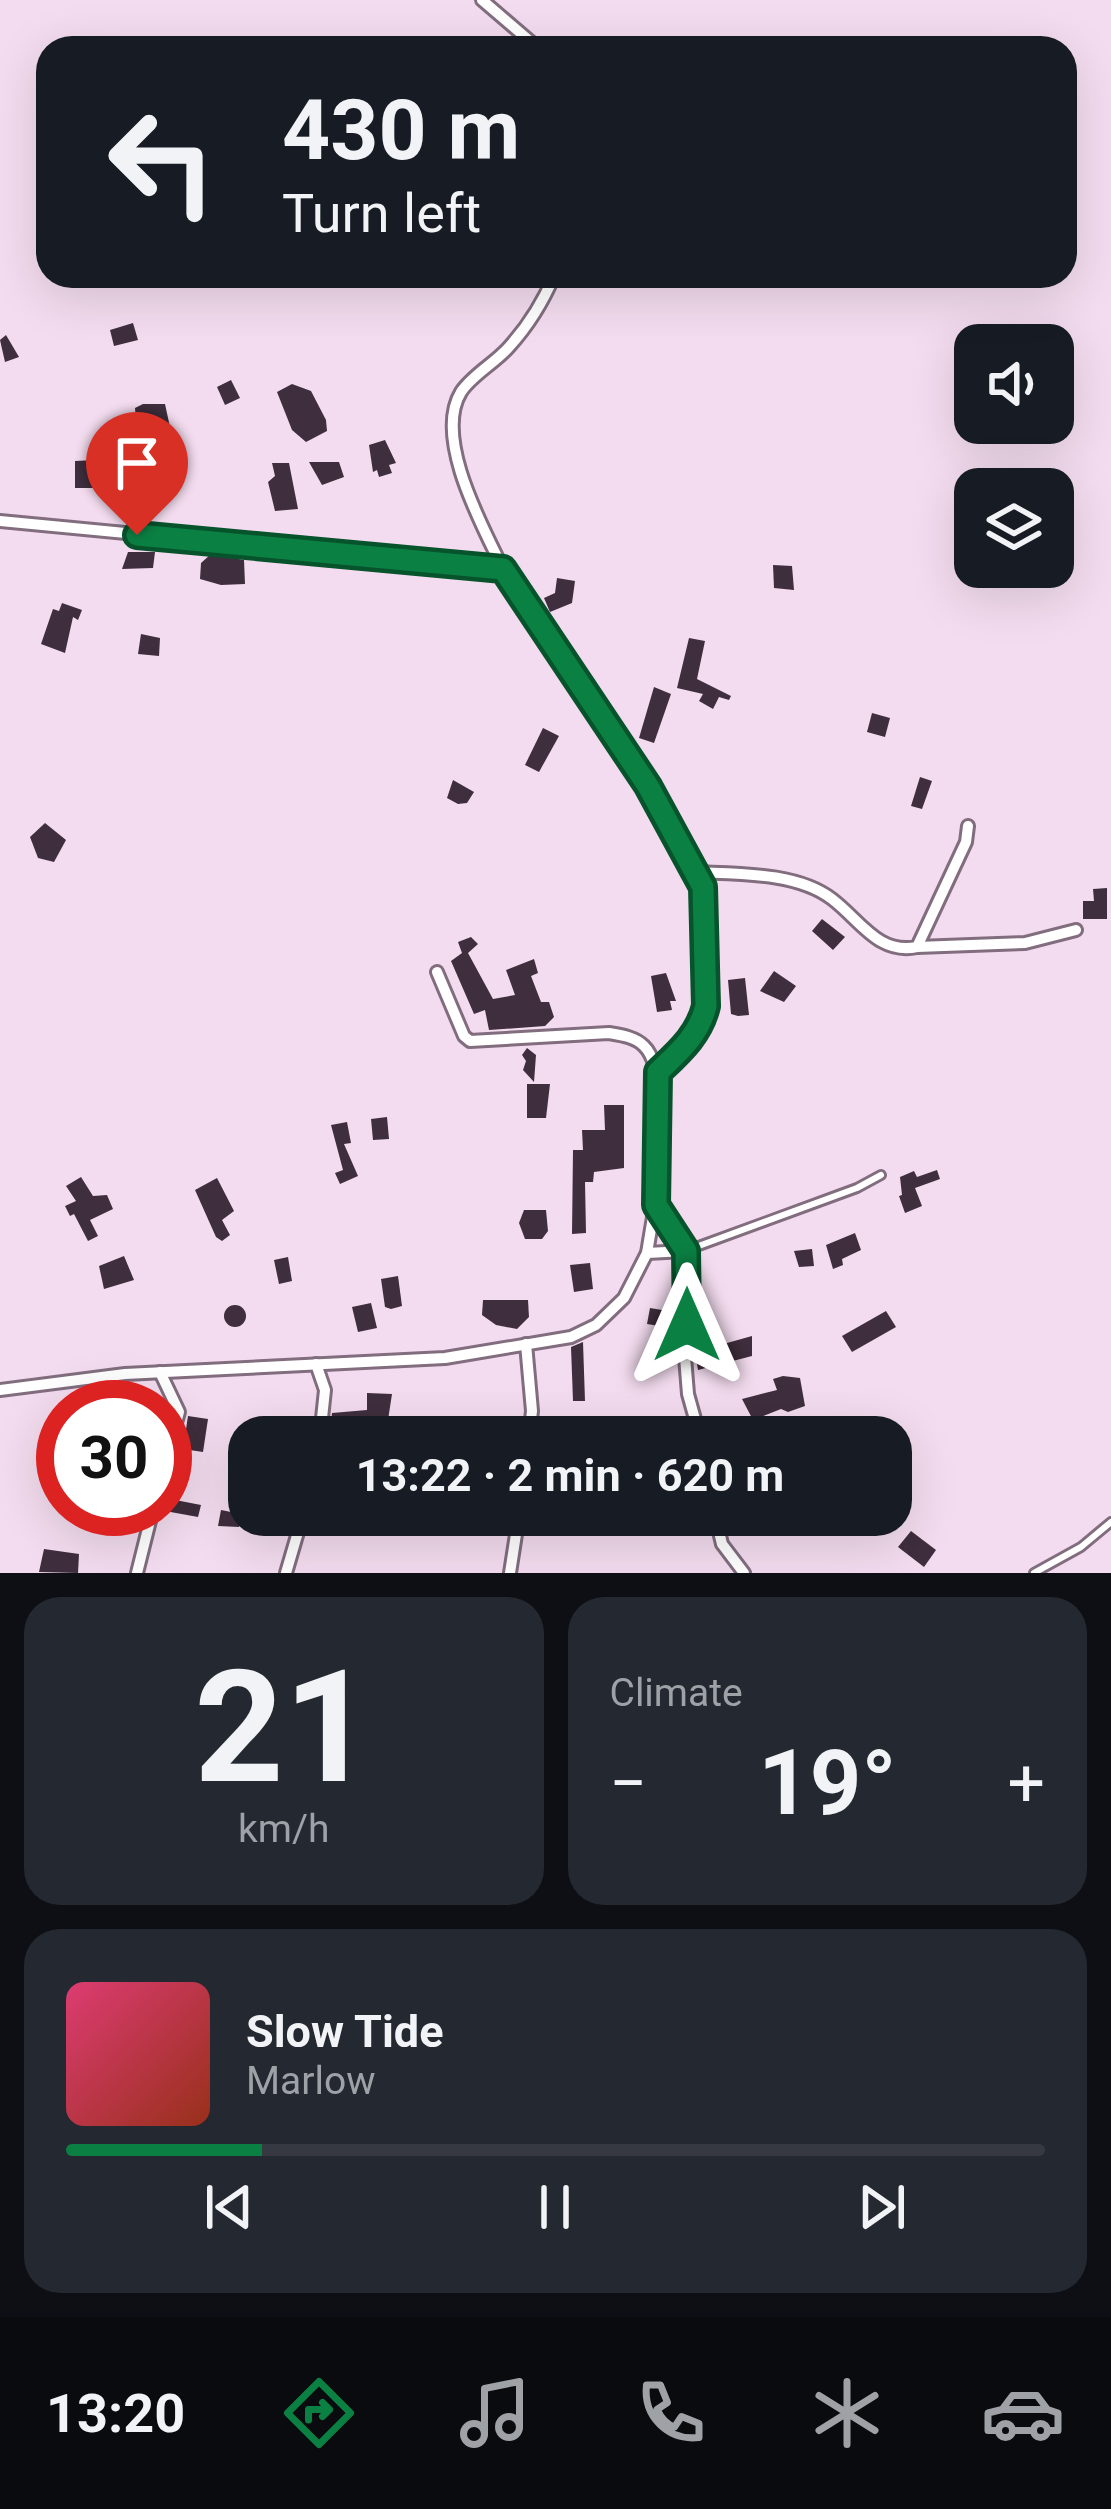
<!DOCTYPE html>
<html lang="en">
<head>
<meta charset="utf-8">
<style>
  body { margin:0; font-family:Roboto,sans-serif; background:#242831; color:#f1f3f6; height:100vh; display:flex; flex-direction:column; font-size:45px; white-space:nowrap }
  * { box-sizing:border-box; margin:0 }
  p { font-size:39px; color:#9ea1a6 }
  .icon { flex:none; width:66px; height:66px; fill:none; stroke:currentColor; stroke-width:2; stroke-linecap:round; stroke-linejoin:round }
  .map { position:relative; height:1573px; overflow:hidden }
  .drawer { display:flex; flex-direction:column; gap:24px; padding:24px; background:#0d0f14; flex:1 }
  .drawer>* { flex:none }
  .banner { position:absolute; left:36px; top:36px; width:1041px; height:252px; border-radius:36px; box-shadow:0 12px 48px #0002; background:#171b24; color:#f1f3f6; overflow:hidden }
  .controls { position:absolute; left:954px; top:324px; display:grid; gap:24px }
  .controls a { display:grid; place-items:center; width:120px; height:120px; border-radius:24px; background:#171b24; box-shadow:0 12px 48px #0002; font-size:60px }
  .speed { position:absolute; left:36px; top:1380px; display:flex; gap:24px; font-size:60px; font-weight:700; text-align:center }
  .speed>* { display:grid; place-content:center; width:156px; height:156px; border-radius:50%; background:#171b24; box-shadow:0 12px 48px #0002; line-height:1 }
  .speed .limit { border:18px solid #d22; background:#fff; color:#111 }
  .pin { position:absolute; display:grid; place-items:center; width:102px; height:102px; color:#fff; margin:-123px -51px; border-radius:50% 50% 50% 0; rotate:-45deg; box-shadow:0 0 12px #0007 }
  .pin .icon { rotate:45deg }
  .me { position:absolute; width:132px; margin:-66px; rotate:0deg; stroke-linejoin:round; filter:drop-shadow(0 0 9px #0008) }
  .turn { display:flex; align-items:center; gap:42px; height:252px; padding:0 48px; font-size:54px }
  .turn .icon { width:156px; height:156px; stroke-width:2.5 }
  .turn b { display:block; font-size:84px; line-height:102px }
  .big { font-size:90px; font-weight:700; line-height:1.1 }
  .drawer .tile { flex:1; display:flex; flex-direction:column; justify-content:center; gap:18px; min-width:0; padding:0 42px; border-radius:36px; background:#242831 }
  .drawer .dial { align-items:center; gap:0 }
  .dial b { font-size:156px; line-height:1 }
  .song { display:flex; align-items:center; gap:36px }
  .cover { width:144px; height:144px; border-radius:18px; background:linear-gradient(135deg,hsl(340 70% 55%),hsl(10 70% 35%)) }
  .played { height:12px; border-radius:6px; background:linear-gradient(90deg,#0b8043 20%,#363941 20%) }
  .keys { display:flex; justify-content:space-around; direction:ltr }
  .heat { display:flex; justify-content:space-between; align-items:center; font-size:66px; direction:ltr }
  .drawer .tiles { flex:1; display:grid; gap:24px; grid-template-columns:1fr 1fr }
  .tile:last-child { grid-column:span 2 }
  .trip { position:absolute; left:228px; top:1416px; width:684px; height:120px; border-radius:36px; background:#171b24; box-shadow:0 12px 48px #0002; font-weight:700; line-height:120px; text-align:center }
  .dock { display:flex; height:192px; justify-content:space-around; align-items:center; background:#090b0e; color:#9ea1a6 }
  .dock .icon { width:84px; height:84px }
  .dock .selected { color:#0b8043 }
  .dock b { font-size:54px; color:#f1f3f6 }
  .map>svg:first-child { display:block }
</style>
</head>
<body>
<div class="map">
<svg width="1111" height="1573" viewBox="0 0 1111 1573">
  <rect width="100%" height="100%" fill="#f3dcef"/>
  <g fill="#3f2e3d">
    <path d="M133,323L138,340L114,346L110,330Z"/>
    <path d="M6,335L19,357L5,362L0,340Z"/>
    <path d="M231,380L240,398L225,405L217,387Z"/>
    <path d="M292,384L311,391L326,420L327,431L306,442L292,430L277,392Z"/>
    <path d="M143,404H165L170,427L142,432L165,443L170,469L155,474L144,468L138,453L135,408Z"/>
    <path d="M385,440L396,463L389,465L392,473L379,477L377,470L373,472L369,445Z"/>
    <path d="M96,460L97,488H75V461Z"/>
    <path d="M309,462H339L344,477L322,485Z"/>
    <path d="M272,463H289L298,509L275,511L268,482L275,476Z"/>
    <path d="M128,552H155L153,568L122,569Z"/>
    <path d="M211,554L244,560L245,584L221,585L200,579L201,563Z"/>
    <path d="M773,565L792,566L794,590L774,588Z"/>
    <path d="M557,578L575,581L572,603L550,612L544,598L555,593Z"/>
    <path d="M62,603L82,610L78,620L73,617L65,653L41,644L53,609L59,611Z"/>
    <path d="M141,634L160,638L159,656L138,654Z"/>
    <path d="M689,638L705,641L697,679L731,696L729,700L719,697L713,709L699,701L703,694L677,688Z"/>
    <path d="M654,687L671,694L654,743L639,738Z"/>
    <path d="M872,713L890,718L885,737L867,732Z"/>
    <path d="M543,728L559,736L539,772L525,765Z"/>
    <path d="M920,777L932,781L922,809L911,806Z"/>
    <path d="M453,780L474,792L467,803L458,804L447,798Z"/>
    <path d="M45,823L66,840L54,862L38,858L30,837Z"/>
    <path d="M1107,888V919H1083V901H1094L1093,889Z"/>
    <path d="M822,919L845,937L833,950L812,931Z"/>
    <path d="M471,937L478,944L468,953L493,999L515,995L506,970L534,959L538,973L531,976L541,1002H549L554,1017L545,1026L489,1030L485,1010L474,1014L451,961L462,953L458,942Z"/>
    <path d="M774,971L796,986L784,1002L760,991Z"/>
    <path d="M666,973L676,1001H670L672,1010L657,1012L651,976Z"/>
    <path d="M745,978L749,1015L738,1016L731,1014L728,980Z"/>
    <path d="M527,1048L536,1055L534,1082L523,1070L526,1061L522,1055Z"/>
    <path d="M527,1084H550L546,1118H527Z"/>
    <path d="M604,1105H624V1168L594,1172L593,1182H585L586,1233L572,1234L573,1150H583L582,1130H605Z"/>
    <path d="M387,1117L389,1139L373,1140L371,1119Z"/>
    <path d="M347,1122L351,1143L344,1144L358,1176L340,1184L335,1173L343,1170L331,1125Z"/>
    <path d="M937,1170L940,1179L915,1188L922,1206L905,1213L899,1196L902,1195L900,1177L914,1171L917,1177Z"/>
    <path d="M81,1177L93,1196L107,1195L113,1209L90,1220L98,1236L88,1241L74,1214L70,1216L65,1206L76,1201L66,1186Z"/>
    <path d="M217,1178L234,1211L222,1220L230,1235L222,1241L216,1237L195,1190Z"/>
    <path d="M524,1210H546L548,1231L542,1239H525L519,1223Z"/>
    <path d="M855,1233L861,1250L842,1259L843,1265L833,1269L826,1245Z"/>
    <path d="M812,1249L814,1266L799,1267L794,1251Z"/>
    <path d="M124,1256L134,1280L104,1289L99,1266Z"/>
    <path d="M288,1257L292,1281L279,1284L274,1260Z"/>
    <path d="M590,1263L593,1289L574,1292L570,1265Z"/>
    <path d="M398,1276L402,1306L391,1309L385,1307L381,1279Z"/>
    <path d="M483,1300H528L529,1317L517,1329L496,1325L482,1315Z"/>
    <path d="M371,1303L377,1328L358,1332L352,1307Z"/>
    <circle cx="235" cy="1316" r="11"/>
    <path d="M650,1308L674,1312L672,1328L647,1324Z"/>
    <path d="M886,1311L896,1327L852,1352L842,1336Z"/>
    <path d="M752,1336V1356L698,1370L695,1352Z"/>
    <path d="M583,1342L585,1401H573L571,1347Z"/>
    <path d="M783,1376L800,1378L805,1406L788,1412L781,1409L753,1420L742,1399L777,1390L773,1379Z"/>
    <path d="M367,1393L392,1394L388,1420H361L356,1433H330L332,1413L367,1410Z"/>
    <path d="M188,1416L208,1419L203,1452L183,1449Z"/>
    <path d="M238,1428L249,1430V1453L232,1449Z"/>
    <path d="M165,1498L201,1505L198,1517L165,1511Z"/>
    <path d="M92,1509H113V1529H97Z"/>
    <path d="M221,1510L241,1514L239,1527L218,1526Z"/>
    <path d="M350,1515H372V1529L349,1527Z"/>
    <path d="M911,1531L936,1550L924,1567L898,1547Z"/>
    <path d="M44,1549L79,1554L78,1573L39,1572Z"/>
  </g>
  <g fill="none" stroke-linecap="round" stroke-linejoin="round">
    <defs>
      <g id="lane">
        <path d="M685,1251L857,1188L881,1175"/>
        <path d="M1034,1573L1081,1547L1111,1522"/>
      </g>
      <g id="street">
        <path d="M482,0L538,48"/>
        <path d="M0,521L503,569L648,786L703,887L706,1006C699,1035 679,1052 658,1072"/>
        <path d="M503,569C483,527 433,438 461,392C472,375 495,363 509,347C528,326 543,302 554,276"/>
        <path d="M695,872C737,874 797,872 832,899C860,920 878,955 917,947L966,842L968,826"/>
        <path d="M917,947L1025,943L1076,930"/>
        <path d="M437,972L464,1036L470,1041L609,1033C621,1035 635,1037 644,1046C670,1071 656,1168 655,1205"/>
        <path d="M647,1253L685,1251"/>
        <path d="M526,1344L532,1411L529,1437"/>
        <path d="M316,1364L325,1390L320,1437"/>
        <path d="M160,1372L179,1412L165,1464"/>
        <path d="M0,1390L125,1374L445,1358L571,1337L596,1325L624,1298L647,1253L655,1205L685,1251L689,1293L685,1357L688,1394L700,1437"/>
        <path d="M715,1515L722,1544L744,1573"/>
        <path d="M137,1573L153,1509"/>
        <path d="M286,1573L303,1515"/>
        <path d="M510,1573L519,1515"/>
      </g>
    </defs>
    <use href="#lane" stroke="#816d7e" stroke-width="12"/>
    <use href="#street" stroke="#816d7e" stroke-width="16"/>
    <use href="#lane" stroke="#fff" stroke-width="6"/>
    <use href="#street" stroke="#fff" stroke-width="10"/>
  </g>
  <g fill="none" stroke-linecap="round" stroke-linejoin="round">
    <defs>
      <path id="route" d="M137,535L503,569L648,786L703,887L706,1006C699,1035 679,1052 658,1072L656,1205L686,1251L687,1325"/>
    </defs>
    <use href="#route" stroke="#07532c" stroke-width="30"/>
    <use href="#route" stroke="#0b8043" stroke-width="21"/>
  </g>
</svg>
<div class="controls">
<a><svg class="icon" aria-label="sound" viewBox="0 0 24 24"><path d="M4 9h4l5-4v14l-5-4H4zM17 9q2 3 0 6"/></svg></a>
<a><svg class="icon" aria-label="layers" viewBox="0 0 24 24"><path d="M12 4l9 5-9 5-9-5zM3 14l9 5 9-5"/></svg></a>
</div>
<div class="speed"><div class="limit">30</div></div>
<div class="pin" style="left:137px;top:535px;background:#d93025"><svg class="icon" aria-label="arrive" viewBox="0 0 24 24"><path d="M6 21V4h12l-3 4 3 4H6"/></svg></div>
<svg class="me" style="left:687px;top:1325px" viewBox="-20 -20 40 40"><path d="M0-17L14 15 0 8-14 15z" fill="#0b8043" stroke="#fff" stroke-width="4"/></svg>
<div class="trip">13:22 · 2 min · 620 m</div>
<div class="banner">
<div class="turn"><svg class="icon" aria-label="left" viewBox="0 0 24 24"><path d="M17 20v-9H6M10 6l-5 5 5 5"/></svg><div><b>430 m</b>Turn left</div></div>
</div>
</div>
<section class="drawer">
<div class="tiles">
<div class="tile dial"><b>21</b><p>km/h</p></div>
<div class="tile"><p>Climate</p>
<div class="heat"><a>−</a><b class="big">19°</b><a>+</a></div>
</div>
<div class="tile">
<div class="song"><i class="cover"></i><div><b>Slow Tide</b><p>Marlow</p></div></div>
<div class="played"></div>
<div class="keys"><svg class="icon" aria-label="previous" viewBox="0 0 24 24"><path d="M18 5L8 12l10 7zM5 5v14"/></svg><svg class="icon" aria-label="pause" viewBox="0 0 24 24"><path d="M8 5v14M16 5v14"/></svg><svg class="icon" aria-label="next" viewBox="0 0 24 24"><path d="M6 5l10 7-10 7zM19 5v14"/></svg></div>
</div>
</div>
</section>
<nav class="dock">
<b>13:20</b>
<svg class="icon selected" aria-label="directions" viewBox="0 0 24 24"><path d="M12 3l9 9-9 9-9-9zM9 14v-3h6M13 9l2 2-2 2"/></svg>
<svg class="icon" aria-label="music" viewBox="0 0 24 24"><path d="M9 18V5l10-2v13"/><circle cx="6" cy="18" r="3"/><circle cx="16" cy="16" r="3"/></svg>
<svg class="icon" aria-label="phone" viewBox="0 0 24 24"><path d="M5 4h4l2 5-3 2q2 4 5 5l2-3 5 2v4C11 20 4 13 5 4z"/></svg>
<svg class="icon" aria-label="climate" viewBox="0 0 24 24"><path d="M12 3v18M4 7l16 10M4 17L20 7"/></svg>
<svg class="icon" aria-label="car" viewBox="0 0 24 24"><path d="M5 17H2v-5l4-1 3-4h7l3 4 3 1v5h-3M9 17h6M6 11h13"/><circle cx="7" cy="17" r="2"/><circle cx="17" cy="17" r="2"/></svg>
</nav>
</body>
</html>
